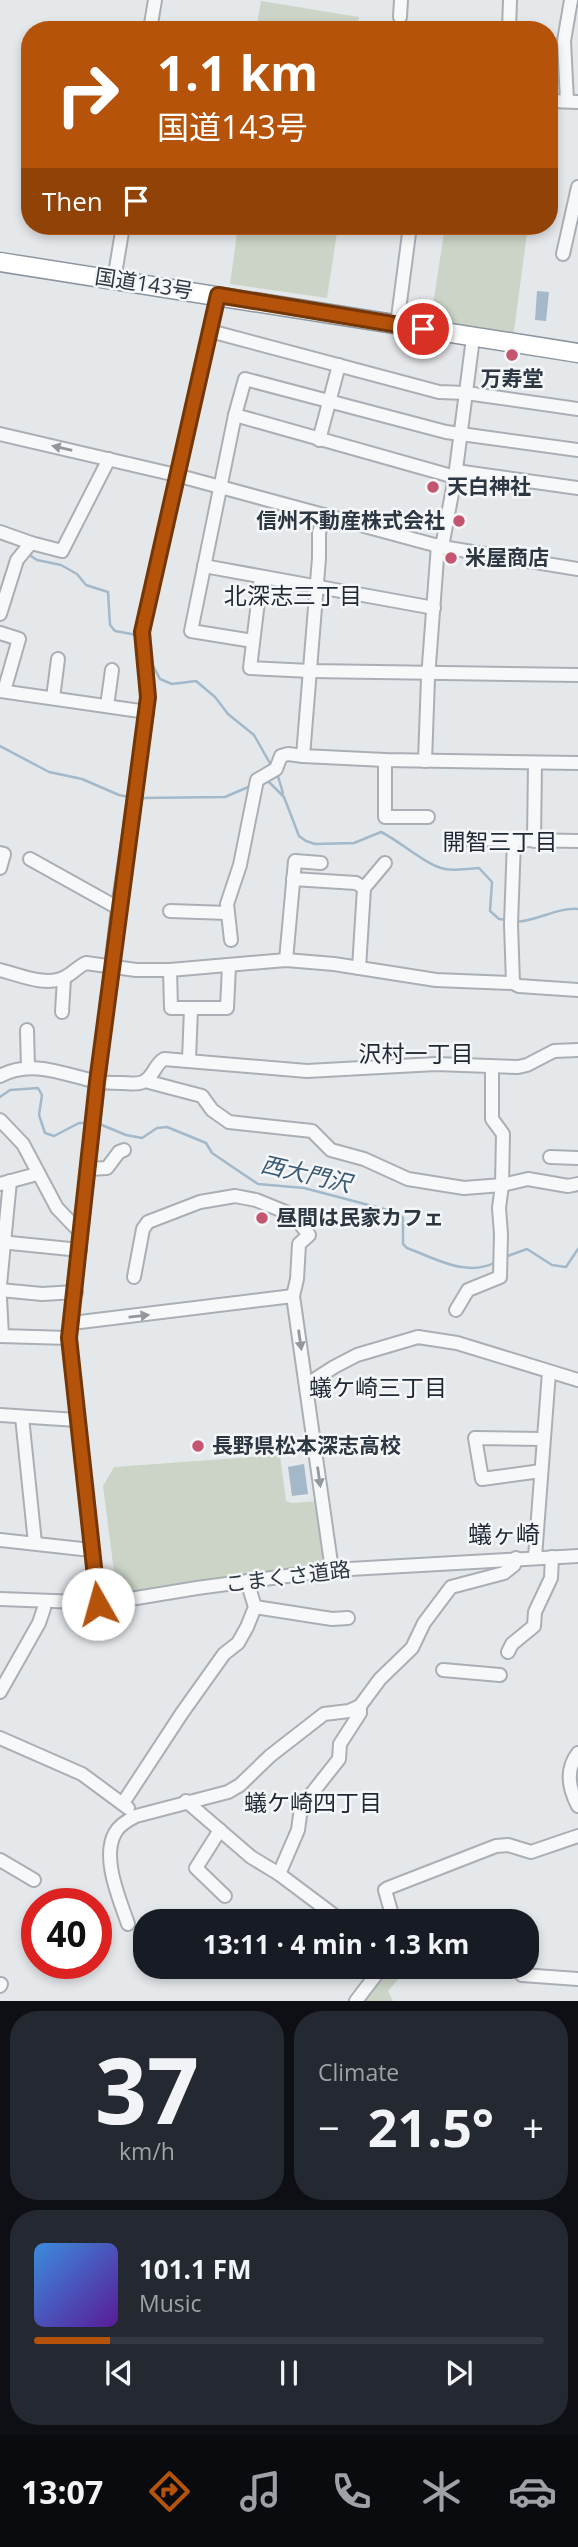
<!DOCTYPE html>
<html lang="en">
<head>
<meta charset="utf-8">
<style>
  body { margin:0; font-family:"Open Sans","Noto Sans JP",sans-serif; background:#242831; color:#f1f3f6; height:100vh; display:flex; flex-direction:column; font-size:26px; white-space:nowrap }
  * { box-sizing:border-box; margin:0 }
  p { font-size:23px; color:#9ea1a6 }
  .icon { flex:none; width:38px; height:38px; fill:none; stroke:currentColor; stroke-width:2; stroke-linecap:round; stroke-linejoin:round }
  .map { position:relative; height:2001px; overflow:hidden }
  .sheet { display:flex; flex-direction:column; gap:10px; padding:10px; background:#0d0f14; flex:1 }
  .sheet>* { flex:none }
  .hud { position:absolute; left:21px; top:21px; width:537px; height:214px; border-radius:28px; box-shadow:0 4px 10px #0003; background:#b45309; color:#fff; overflow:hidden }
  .speed { position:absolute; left:21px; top:1888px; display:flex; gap:14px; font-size:35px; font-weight:700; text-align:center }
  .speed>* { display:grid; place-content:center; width:91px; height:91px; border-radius:50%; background:#171b24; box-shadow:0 4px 10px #0003; line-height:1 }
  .speed .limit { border:10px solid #d22; background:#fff; color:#111 }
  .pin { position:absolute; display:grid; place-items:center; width:60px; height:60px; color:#fff; margin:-30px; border:4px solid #fff; border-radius:50%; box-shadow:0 2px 7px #0007 }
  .me { position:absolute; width:77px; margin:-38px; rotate:353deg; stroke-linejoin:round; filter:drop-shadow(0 0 5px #0008) }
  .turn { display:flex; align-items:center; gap:24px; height:147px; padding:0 21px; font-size:32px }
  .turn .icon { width:91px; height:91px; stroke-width:2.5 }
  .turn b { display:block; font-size:49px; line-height:60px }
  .then { display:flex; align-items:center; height:66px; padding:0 21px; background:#0003; gap:14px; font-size:26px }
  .big { font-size:52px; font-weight:700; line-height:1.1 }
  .sheet .card { flex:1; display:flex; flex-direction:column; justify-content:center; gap:10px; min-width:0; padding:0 24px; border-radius:28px; background:#242831 }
  .sheet .dial { align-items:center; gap:0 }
  .dial b { font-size:91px; line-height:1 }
  .song { display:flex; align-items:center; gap:21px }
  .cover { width:84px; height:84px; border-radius:10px; background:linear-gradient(135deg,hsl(210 70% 55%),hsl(270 70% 35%)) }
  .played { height:7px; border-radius:4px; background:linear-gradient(90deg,#b45309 15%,#363941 15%) }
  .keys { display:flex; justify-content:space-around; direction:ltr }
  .heat { display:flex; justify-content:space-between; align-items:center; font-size:38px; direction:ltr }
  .sheet .tiles { flex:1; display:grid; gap:10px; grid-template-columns:1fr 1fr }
  .card:last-child { grid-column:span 2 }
  .trip { position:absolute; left:133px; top:1909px; width:406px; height:70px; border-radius:28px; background:#171b24; box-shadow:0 4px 10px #0003; font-weight:700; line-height:70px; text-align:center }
  .menu { display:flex; height:112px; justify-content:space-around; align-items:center; background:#090b0e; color:#9ea1a6 }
  .menu .icon { width:49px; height:49px }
  .menu .on { color:#b45309 }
  .menu b { font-size:32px; color:#f1f3f6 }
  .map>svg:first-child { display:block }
</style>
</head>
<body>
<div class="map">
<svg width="578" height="2001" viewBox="0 0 578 2001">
  <rect width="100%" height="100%" fill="#e5e8eb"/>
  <g fill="#cbd4c6">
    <path d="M261,1L359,17L357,30H256Z"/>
    <path d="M238,226H338L327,298L230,284Z"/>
    <path d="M445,226H528L513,338L430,325Z"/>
    <path d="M280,1455L286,1501L292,1503L318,1501L327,1565L117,1595L103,1486L114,1467Z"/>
    <path d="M373,1967H409L388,1991L393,2001H348Z"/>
  </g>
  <g fill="#a3b8c8">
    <path d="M537,291L549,292L546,321L535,320Z"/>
    <path d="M304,1464L308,1494L292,1496L288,1467Z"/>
  </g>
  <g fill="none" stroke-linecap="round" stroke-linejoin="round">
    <g stroke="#a3b8c8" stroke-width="2.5">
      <path d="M28,554L37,560L61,565L77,574L86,585L108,592L110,625L115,631L137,635"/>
      <path d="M151,662L160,679L172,684L196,681L215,697L228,714L254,735L271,765"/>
      <path d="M0,746L49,772L82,779L119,795L129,797"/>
      <path d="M277,773L283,793"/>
      <path d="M266,781H268L284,797L299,836L306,841L315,844L354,843L381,832C400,841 427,866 445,869C455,871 468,869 479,868L492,882L490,911L499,919L508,920"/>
      <path d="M140,798L225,797L253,785"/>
      <path d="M514,922C536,922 557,907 578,909"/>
      <path d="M0,1097L10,1090L38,1088L42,1095L39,1115L45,1133L54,1136L79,1123H90"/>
      <path d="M97,1123L126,1135L142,1138L157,1128L167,1127L206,1143L212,1153L258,1184L304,1188L399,1213L403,1218V1244L407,1248C435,1258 466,1278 496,1262"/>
      <path d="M505,1257L527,1249L552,1265L566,1267L578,1249"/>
    </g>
    <defs>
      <g id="minor">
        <path d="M400,17L401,0"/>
        <path d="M150,30L155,0"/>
        <path d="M509,30L510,0"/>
        <path d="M550,101L578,102"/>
        <path d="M567,101L564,41L571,0"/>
        <path d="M563,254L578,187"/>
        <path d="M114,280L123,226"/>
        <path d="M397,325L410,226"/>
        <path d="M210,331L439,392L466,393L578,409"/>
        <path d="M235,415L455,477"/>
        <path d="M0,434L176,475L442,547L578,569"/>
        <path d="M319,440L339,365"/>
        <path d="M456,471L578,488"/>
        <path d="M324,515L319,533V558L303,756L385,760L578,763"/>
        <path d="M0,532L31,543L62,551L109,459"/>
        <path d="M442,547L455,477L473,338"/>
        <path d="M204,566L434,608"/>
        <path d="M261,577L250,668L310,671L578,675"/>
        <path d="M0,614L17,560L31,543"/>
        <path d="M0,633L19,639L4,691"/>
        <path d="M253,641L191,631L235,415L245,379L446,432L578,450"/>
        <path d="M0,691L147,712"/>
        <path d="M53,698L58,659"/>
        <path d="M107,706L112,670"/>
        <path d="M385,760V817H428"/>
        <path d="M425,761L428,678L438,545"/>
        <path d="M464,839L578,841"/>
        <path d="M534,841L535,763"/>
        <path d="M0,853L4,854L0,868"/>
        <path d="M30,859L118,908"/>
        <path d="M293,879L356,883L364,888L359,968"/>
        <path d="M364,888L385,863"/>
        <path d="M170,911L228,913"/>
        <path d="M231,940L227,904L240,865L257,780L276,769L281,756L288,754L303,756"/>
        <path d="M286,960L295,861L321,863"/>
        <path d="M0,970C20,975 48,988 67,976C74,972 79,966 86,963L136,970H170L286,960L334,964L436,980L513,983L519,986L578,990"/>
        <path d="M170,970L171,1008H227L229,966"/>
        <path d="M513,983L511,924L514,840"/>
        <path d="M62,1012L64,978"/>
        <path d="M27,1030L28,1068"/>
        <path d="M189,1060L191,1008"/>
        <path d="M0,1076C31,1059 63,1074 94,1081C103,1083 113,1083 121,1083C129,1083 136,1085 143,1082C154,1077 154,1065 164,1059L307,1071L436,1064L518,1067L527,1065L554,1051L578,1050"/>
        <path d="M145,1081L202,1096L212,1110L229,1122L312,1131L331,1150L364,1159L408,1179L464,1188L502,1185L528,1179L568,1186L578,1184"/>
        <path d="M0,1120L23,1144L57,1208L81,1233"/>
        <path d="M550,1157L578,1158"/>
        <path d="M88,1169L107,1168L119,1152L124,1150"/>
        <path d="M0,1184L37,1174"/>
        <path d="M0,1242L80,1250"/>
        <path d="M134,1277L143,1229L148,1222L200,1202L235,1196L256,1200L293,1215L309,1235L299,1244L297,1279L293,1296L332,1570"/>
        <path d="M0,1285L10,1181"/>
        <path d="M0,1290L42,1294L76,1292"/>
        <path d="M0,1298L2,1336"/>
        <path d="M456,1310L468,1290L500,1277L501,1234L499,1208L502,1185L503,1134L492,1119V1067"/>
        <path d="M72,1323L293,1296"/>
        <path d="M0,1336L69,1338"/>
        <path d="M306,1385L334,1367L357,1355L418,1337L457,1343L578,1380"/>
        <path d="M0,1415L77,1420"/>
        <path d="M22,1417L35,1543"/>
        <path d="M541,1471L482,1479L475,1438L543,1439"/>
        <path d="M0,1540L91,1550"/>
        <path d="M535,1557L549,1372"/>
        <path d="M0,1599L106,1603L197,1588L332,1570L578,1556"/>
        <path d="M98,1604L69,1338L118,908L147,712V681L142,632L218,295"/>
        <path d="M255,1607L332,1619L348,1618"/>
        <path d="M508,1652L512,1644L534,1626L535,1612L551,1578L552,1557"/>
        <path d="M443,1670L500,1675"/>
        <path d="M0,1692L39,1623L44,1608"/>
        <path d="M0,1738L82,1774L128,1808"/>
        <path d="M578,1753C565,1770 569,1789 578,1806"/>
        <path d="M186,1801L251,1857L279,1874L343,1922"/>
        <path d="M123,1803L182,1713L224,1654L238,1643L247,1627L255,1607L247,1581"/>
        <path d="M220,1830L196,1868L225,1896"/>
        <path d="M0,1860L34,1880"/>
        <path d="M279,1874L298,1830L300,1815L309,1797L339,1759L340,1744L360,1713V1706"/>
        <path d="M394,1922L385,1890L388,1888L496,1846L508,1845L531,1852L578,1836"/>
        <path d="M128,1924C120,1900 101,1858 115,1833C119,1825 128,1820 136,1816L228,1792L240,1785L270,1756L324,1714L349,1711L360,1706L380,1679L412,1648L424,1623L451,1587L504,1573L514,1565L516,1558"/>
        <path d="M522,1975L578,1979"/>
        <path d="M0,1986L1,1984"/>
        <path d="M356,2001L382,1967"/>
      </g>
      <path id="highway" d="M0,262L578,353"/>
    </defs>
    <use href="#minor" stroke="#aaafb5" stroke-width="16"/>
    <use href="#highway" stroke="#8d96a1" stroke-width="21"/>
    <use href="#minor" stroke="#f7f8fa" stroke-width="12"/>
    <use href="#highway" stroke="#fff" stroke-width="18"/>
  </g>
  <defs><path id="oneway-solid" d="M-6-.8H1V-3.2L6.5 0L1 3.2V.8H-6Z" transform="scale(1.75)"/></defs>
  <g fill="#92989e">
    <use href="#oneway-solid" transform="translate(62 448) rotate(-167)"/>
    <use href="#oneway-solid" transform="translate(139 1316) rotate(-6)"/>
    <use href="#oneway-solid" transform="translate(300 1340) rotate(82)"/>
    <use href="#oneway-solid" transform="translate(319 1477) rotate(82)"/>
  </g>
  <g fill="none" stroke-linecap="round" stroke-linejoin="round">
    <defs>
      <path id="route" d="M98,1604L69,1338L97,1082L148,697L142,632L218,295L423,329"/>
    </defs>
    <use href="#route" stroke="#753606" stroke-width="18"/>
    <use href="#route" stroke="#b45309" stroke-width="12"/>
  </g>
  <g fill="#c4556f" stroke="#f4f6f8" stroke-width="2.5">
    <circle cx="512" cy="355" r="7"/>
    <circle cx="433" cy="487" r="7"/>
    <circle cx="459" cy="521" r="7"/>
    <circle cx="451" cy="558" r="7"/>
    <circle cx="262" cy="1218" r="7"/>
    <circle cx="198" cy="1446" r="7"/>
  </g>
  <g text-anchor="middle" stroke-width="5" stroke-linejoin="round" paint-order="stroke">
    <g font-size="21" fill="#2d3742" stroke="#f4f6f8">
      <text transform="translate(144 284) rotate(9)" y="7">国道143号</text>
      <text transform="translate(288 1577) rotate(-7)" y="7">こまくさ道路</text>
    </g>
    <g font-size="21" font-weight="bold" fill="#2d3742" stroke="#f4f6f8" text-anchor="start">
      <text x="512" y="386" text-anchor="middle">万寿堂</text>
      <text x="447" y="494">天白神社</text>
      <text x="445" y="528" text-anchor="end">信州不動産株式会社</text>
      <text x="465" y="565">米屋商店</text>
      <text x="276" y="1225">昼間は民家カフェ</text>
      <text x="212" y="1453">長野県松本深志高校</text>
    </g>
    <g font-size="23" fill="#1f2834" stroke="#f4f6f8">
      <text x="293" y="604">北深志三丁目</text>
      <text x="500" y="850">開智三丁目</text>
      <text x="416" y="1062">沢村一丁目</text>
      <text x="378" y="1396">蟻ケ崎三丁目</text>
      <text x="313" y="1811">蟻ケ崎四丁目</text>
    </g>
    <g font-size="23" font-style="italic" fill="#3a5973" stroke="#f4f6f8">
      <text transform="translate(306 1174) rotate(13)" y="8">西大門沢</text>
    </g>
    <g font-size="24" fill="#1f2834" stroke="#f4f6f8">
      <text x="504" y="1543">蟻ヶ崎</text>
    </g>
  </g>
</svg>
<div class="speed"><div class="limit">40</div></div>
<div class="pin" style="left:423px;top:329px;background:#d93025"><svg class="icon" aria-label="arrive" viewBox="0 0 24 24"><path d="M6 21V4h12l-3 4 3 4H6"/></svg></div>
<svg class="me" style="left:98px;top:1604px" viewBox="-20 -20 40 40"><circle r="19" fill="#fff"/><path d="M0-13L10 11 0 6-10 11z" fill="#b45309"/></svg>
<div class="trip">13:11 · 4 min · 1.3 km</div>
<div class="hud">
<div class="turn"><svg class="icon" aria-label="right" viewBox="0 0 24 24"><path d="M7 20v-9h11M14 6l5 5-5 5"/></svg><div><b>1.1 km</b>国道143号</div></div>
<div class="then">Then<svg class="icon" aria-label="arrive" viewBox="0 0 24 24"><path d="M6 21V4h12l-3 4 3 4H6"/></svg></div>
</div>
</div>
<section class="sheet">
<div class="tiles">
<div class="card dial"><b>37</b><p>km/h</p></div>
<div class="card"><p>Climate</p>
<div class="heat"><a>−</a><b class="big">21.5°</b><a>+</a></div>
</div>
<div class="card">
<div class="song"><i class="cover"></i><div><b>101.1 FM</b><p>Music</p></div></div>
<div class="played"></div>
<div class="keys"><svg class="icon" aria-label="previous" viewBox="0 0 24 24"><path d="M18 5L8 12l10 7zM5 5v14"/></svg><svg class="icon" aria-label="pause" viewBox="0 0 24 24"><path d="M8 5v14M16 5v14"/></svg><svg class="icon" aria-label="next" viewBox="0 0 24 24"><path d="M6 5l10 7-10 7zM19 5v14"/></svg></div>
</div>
</div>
</section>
<nav class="menu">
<b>13:07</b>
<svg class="icon on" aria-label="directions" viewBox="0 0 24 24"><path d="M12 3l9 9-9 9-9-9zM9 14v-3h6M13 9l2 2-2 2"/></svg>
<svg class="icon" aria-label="music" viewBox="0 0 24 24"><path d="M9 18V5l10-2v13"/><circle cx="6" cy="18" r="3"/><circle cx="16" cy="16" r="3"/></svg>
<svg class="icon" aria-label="phone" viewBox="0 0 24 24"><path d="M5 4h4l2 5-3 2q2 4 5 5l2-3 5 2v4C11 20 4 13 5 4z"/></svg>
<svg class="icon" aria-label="climate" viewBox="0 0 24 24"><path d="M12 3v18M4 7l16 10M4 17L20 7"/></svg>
<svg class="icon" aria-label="car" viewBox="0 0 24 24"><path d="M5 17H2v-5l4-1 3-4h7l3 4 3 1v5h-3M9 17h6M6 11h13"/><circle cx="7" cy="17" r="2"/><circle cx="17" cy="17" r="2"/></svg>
</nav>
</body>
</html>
